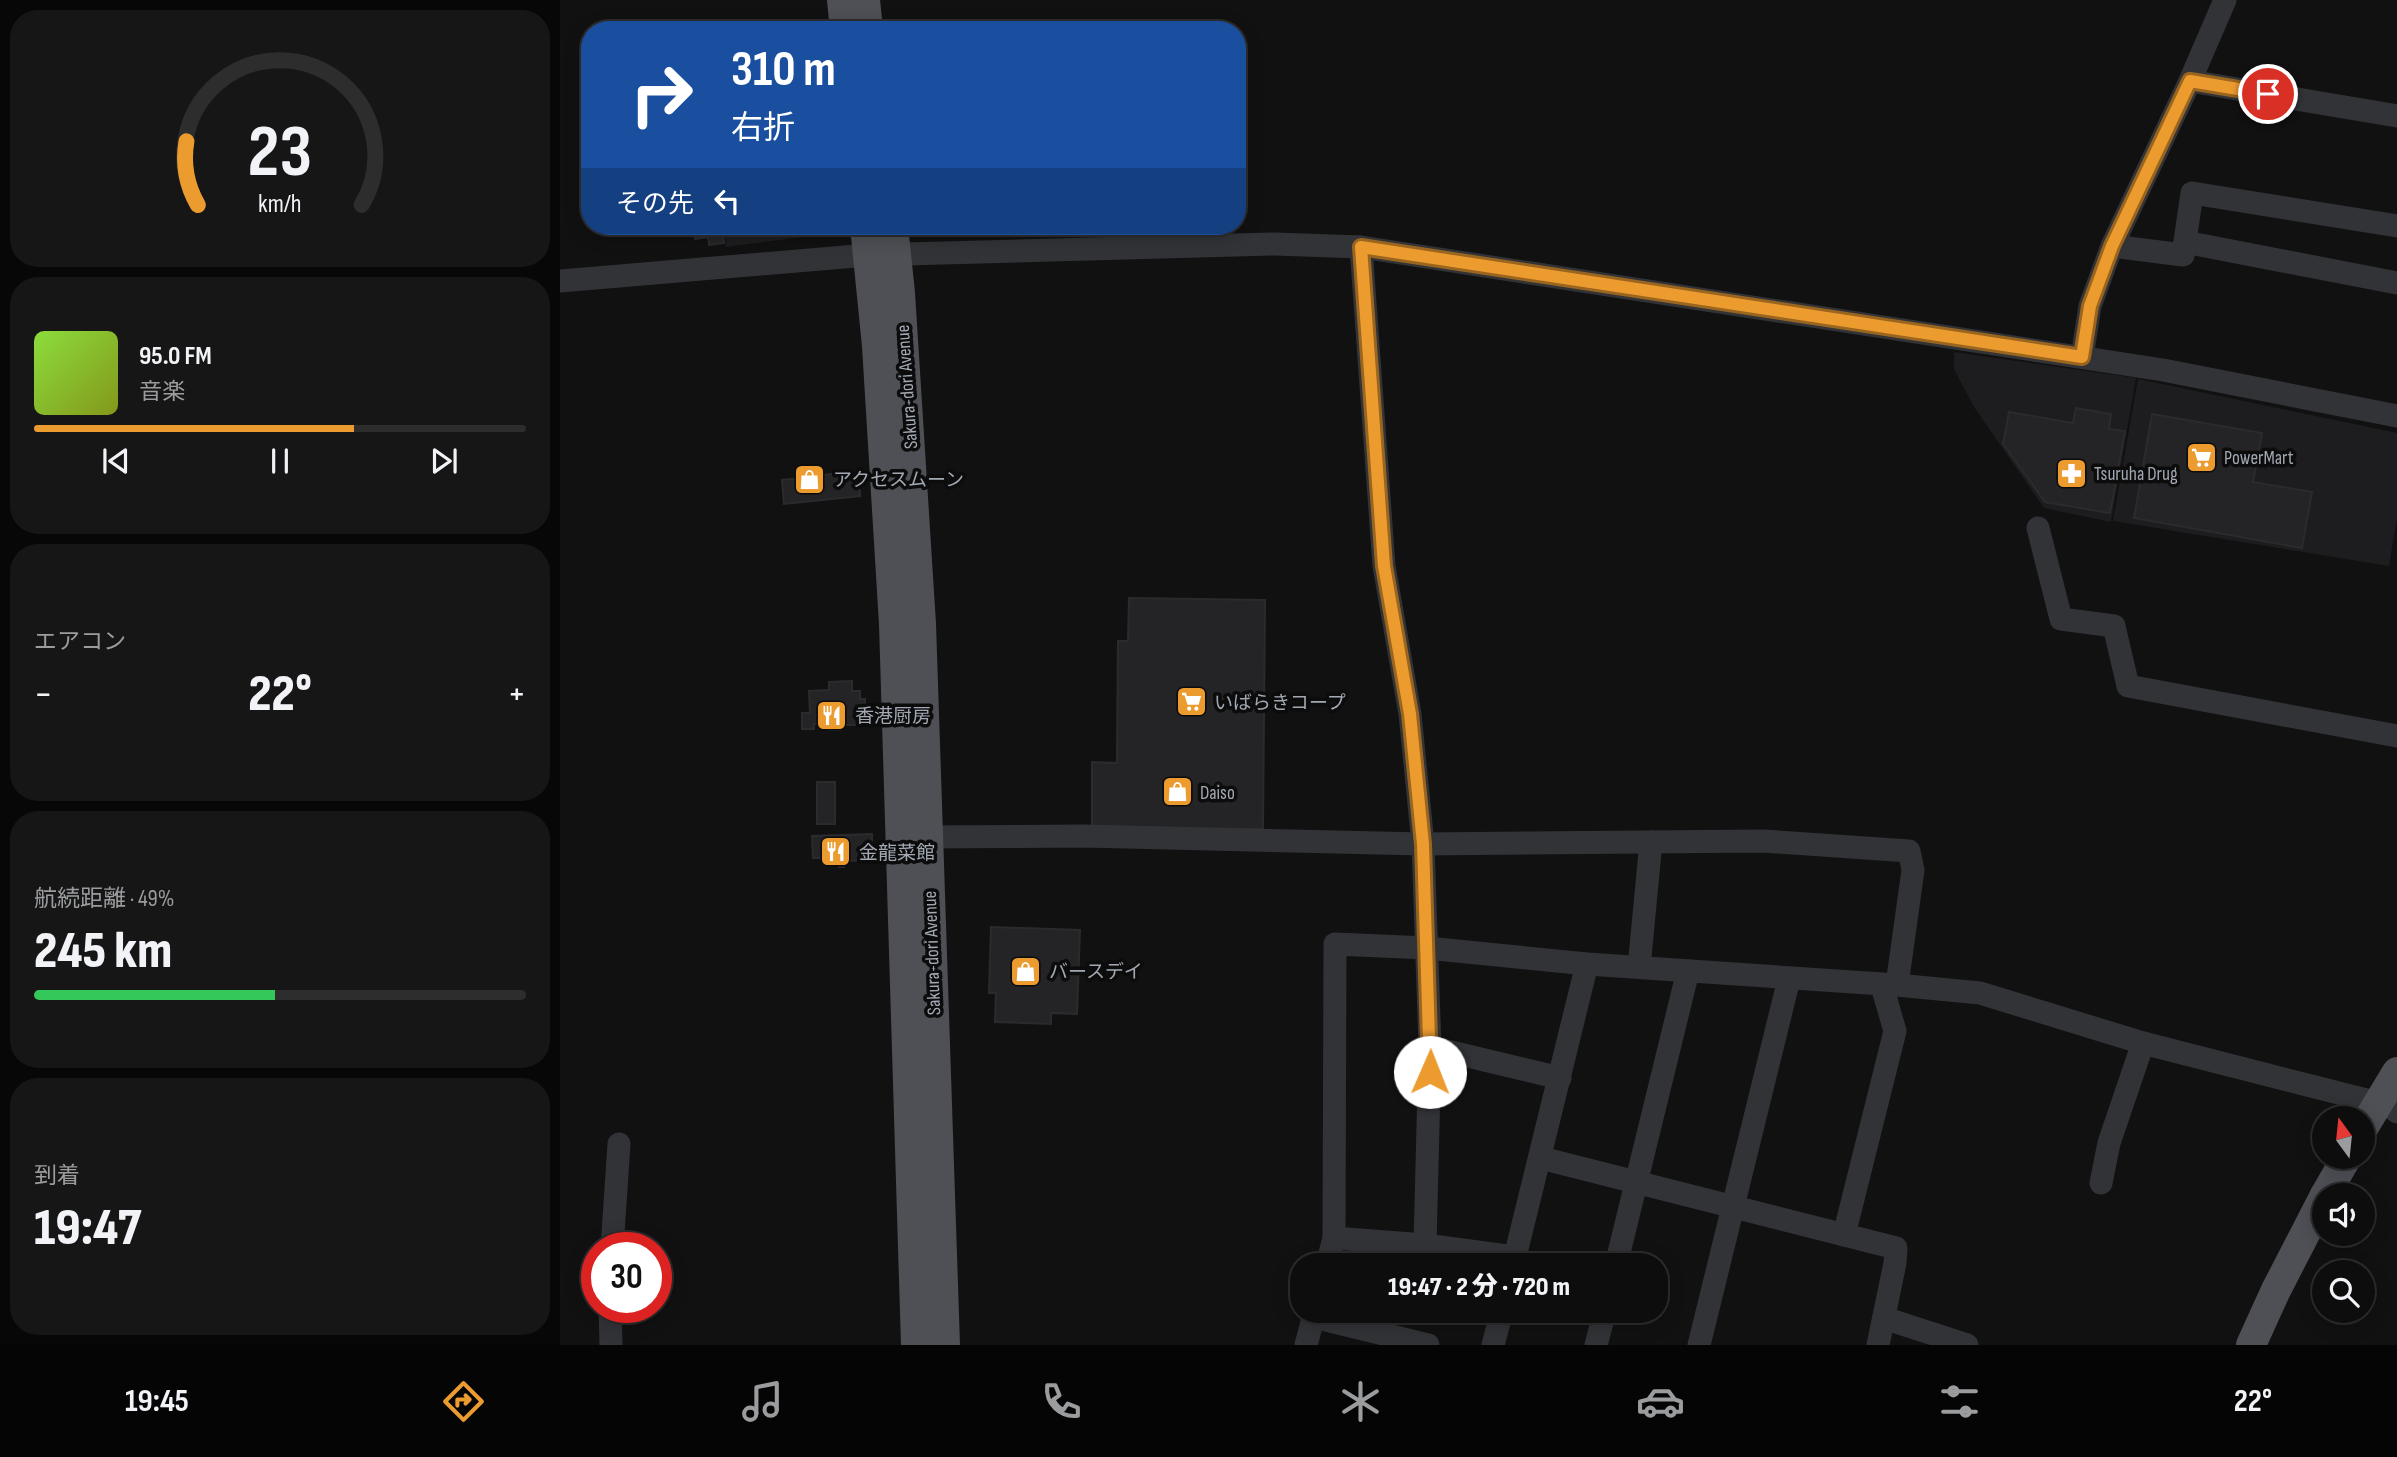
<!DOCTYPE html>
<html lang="ja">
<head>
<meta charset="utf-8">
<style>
  body { margin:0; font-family:"Sofia Sans Condensed","Noto Sans JP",sans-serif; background:#161617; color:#f1f3f6; height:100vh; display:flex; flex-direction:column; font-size:26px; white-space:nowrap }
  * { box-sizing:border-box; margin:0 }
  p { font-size:23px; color:#9a9c9e }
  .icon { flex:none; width:38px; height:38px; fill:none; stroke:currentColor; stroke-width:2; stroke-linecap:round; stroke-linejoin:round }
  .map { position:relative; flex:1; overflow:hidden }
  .drawer { display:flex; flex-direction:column; gap:10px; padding:10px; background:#070708; width:560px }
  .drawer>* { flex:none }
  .banner { position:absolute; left:21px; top:21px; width:665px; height:214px; border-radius:28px; box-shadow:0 4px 18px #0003,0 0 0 2px #2d2d2e; background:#1a4fa0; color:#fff; overflow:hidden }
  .needle { width:46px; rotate:345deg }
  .controls { position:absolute; left:1752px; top:1106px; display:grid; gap:14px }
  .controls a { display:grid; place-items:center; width:63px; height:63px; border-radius:50%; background:#0d0d0e; box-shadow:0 4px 18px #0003,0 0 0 2px #2d2d2e; font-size:35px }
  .speed { position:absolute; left:21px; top:1232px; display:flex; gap:14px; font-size:35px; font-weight:700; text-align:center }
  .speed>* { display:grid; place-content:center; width:91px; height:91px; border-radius:50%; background:#0d0d0e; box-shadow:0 4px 18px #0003,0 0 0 2px #2d2d2e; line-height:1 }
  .speed .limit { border:10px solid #d22; background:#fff; color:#111 }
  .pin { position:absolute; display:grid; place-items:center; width:60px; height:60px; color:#fff; margin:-30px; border:4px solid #fff; border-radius:50%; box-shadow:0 2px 7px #0007 }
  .me { position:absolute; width:77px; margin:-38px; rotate:1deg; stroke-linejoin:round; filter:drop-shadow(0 0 5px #0008) }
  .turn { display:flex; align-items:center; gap:24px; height:147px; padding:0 35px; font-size:32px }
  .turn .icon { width:91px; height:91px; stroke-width:2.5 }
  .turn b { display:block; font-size:49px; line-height:60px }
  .then { display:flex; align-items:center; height:66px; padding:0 35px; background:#0003; gap:14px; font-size:26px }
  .big { font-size:52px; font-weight:800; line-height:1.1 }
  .drawer .card { flex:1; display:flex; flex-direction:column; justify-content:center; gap:10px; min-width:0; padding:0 24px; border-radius:28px; background:#161617 }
  .drawer .dial { align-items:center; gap:0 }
  .dial svg { height:182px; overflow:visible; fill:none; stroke:#2d2d2e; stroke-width:7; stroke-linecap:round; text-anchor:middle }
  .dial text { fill:#f1f3f6; stroke:none }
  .song { display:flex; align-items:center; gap:21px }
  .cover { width:84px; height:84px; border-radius:10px; background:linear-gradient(135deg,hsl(90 70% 55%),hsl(70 70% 35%)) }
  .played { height:7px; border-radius:4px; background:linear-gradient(90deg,#ec9b2f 65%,#2d2d2e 65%) }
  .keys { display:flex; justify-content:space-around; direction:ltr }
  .heat { display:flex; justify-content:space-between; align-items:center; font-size:38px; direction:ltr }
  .charge { height:10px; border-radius:5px; background:linear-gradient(90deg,#34c759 49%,#2d2d2e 0) }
  .trip { position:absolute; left:730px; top:1253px; width:378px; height:70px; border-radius:28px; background:#0d0d0e; box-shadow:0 4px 18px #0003,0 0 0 2px #2d2d2e; font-weight:800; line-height:70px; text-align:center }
  .tab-bar { display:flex; height:112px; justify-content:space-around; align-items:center; background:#050506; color:#9a9c9e }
  .tab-bar .icon { width:49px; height:49px }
  .tab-bar .on { color:#ec9b2f }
  .tab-bar b { font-size:32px; color:#f1f3f6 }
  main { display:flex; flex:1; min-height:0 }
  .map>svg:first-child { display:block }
</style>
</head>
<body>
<main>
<section class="drawer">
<div class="card dial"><svg viewBox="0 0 100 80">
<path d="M14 69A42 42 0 1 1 86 69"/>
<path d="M14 69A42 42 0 0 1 9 41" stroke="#ec9b2f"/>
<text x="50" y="56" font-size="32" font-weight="700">23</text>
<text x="50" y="72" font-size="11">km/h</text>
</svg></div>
<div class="card">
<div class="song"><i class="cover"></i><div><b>95.0 FM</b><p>音楽</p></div></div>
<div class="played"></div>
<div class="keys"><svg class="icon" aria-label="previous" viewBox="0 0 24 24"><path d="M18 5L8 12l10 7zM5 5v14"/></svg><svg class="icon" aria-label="pause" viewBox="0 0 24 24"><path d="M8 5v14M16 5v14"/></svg><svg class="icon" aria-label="next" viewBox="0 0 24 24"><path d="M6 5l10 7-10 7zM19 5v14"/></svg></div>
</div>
<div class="card"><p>エアコン</p>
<div class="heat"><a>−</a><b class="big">22°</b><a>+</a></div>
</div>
<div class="card"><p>航続距離 · 49%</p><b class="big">245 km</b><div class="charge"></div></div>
<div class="card"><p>到着</p><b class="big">19:47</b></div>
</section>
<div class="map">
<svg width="1837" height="1345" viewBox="0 0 1837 1345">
  <rect width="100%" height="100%" fill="#111112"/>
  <g fill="#1d1d1f">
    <path d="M164,226H256L242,237L166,247Z"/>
    <path d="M1394,352L1576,378L1551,522L1484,508L1414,407L1394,369Z"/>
    <path d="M1578,379L1837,433V518L1829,566L1553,521Z"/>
  </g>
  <g fill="#242426" stroke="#2b2b2e" stroke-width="2">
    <path d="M133,226H162L164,243L149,245L148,237L135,239Z"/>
    <path d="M1516,408L1551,414L1549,429L1565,431L1550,513L1485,502L1443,444L1449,412L1513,423Z"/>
    <path d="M1592,414L1702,433L1693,482L1752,492L1742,548L1574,518Z"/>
    <path d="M277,473L278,480L299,478L300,496L224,504L222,480L240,478L241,483L265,481L264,475Z"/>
    <path d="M569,598L705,600L703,829L532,827V762L557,763L558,641H568Z"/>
    <path d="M292,681V691H300V699H305V706H300L301,725H280V730H269V723L254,724V729H242V713H250L249,691L269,690V682Z"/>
    <rect x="257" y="782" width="18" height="42"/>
    <path d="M312,834V860L284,861V867H279L278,858H253L252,836Z"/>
    <path d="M431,927L520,930L517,1014L491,1013V1024L435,1022L436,993H429Z"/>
  </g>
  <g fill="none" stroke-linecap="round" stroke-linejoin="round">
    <g stroke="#323337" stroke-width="23">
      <path d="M1630,81L1837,116"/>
      <path d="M1625,242L1837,283"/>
      <path d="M1552,246L1623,255L1632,193L1837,226"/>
      <path d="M801,247L824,566L850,714L863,844L870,1047L865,1245"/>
      <path d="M0,281L308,255L714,244L801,247L1603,370L1837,416"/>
      <path d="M1522,357L1530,306L1552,246L1630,81L1665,0"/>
      <path d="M1478,528L1501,619L1554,626L1568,686L1837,736"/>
      <path d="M354,837L524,836L863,844L1204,841L1349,851L1353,870L1337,985"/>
      <path d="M1079,967L1091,842"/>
      <path d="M870,1047L1000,1078"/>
      <path d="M981,1158L1336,1248L1335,1263L1318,1345"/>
      <path d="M1541,1183L1549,1143L1583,1043"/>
      <path d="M1284,1235L1335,1031L1322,986"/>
      <path d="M774,1238L865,1245L955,1257"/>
      <path d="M52,1248L59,1144"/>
      <path d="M767,1265L774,1238L775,944L867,948L1027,964L1337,985L1420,993L1583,1043L1818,1103L1831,1107L1837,1112"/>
      <path d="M953,1265L1027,964"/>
      <path d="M1056,1265L1128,971"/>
      <path d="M50,1307L51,1345"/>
      <path d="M754,1317L868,1345"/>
      <path d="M1324,1318L1407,1345"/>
      <path d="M746,1345L755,1311"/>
      <path d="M933,1345L942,1311"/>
      <path d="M1036,1345L1045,1311"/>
      <path d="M1139,1345L1229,979"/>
    </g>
    <g stroke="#4e5056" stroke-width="30">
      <path d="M282,0L285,30"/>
      <path d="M305,0L308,30"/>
      <path d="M305,226L317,346L334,624L356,1345"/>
      <path d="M333,226L340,293L361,624L385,1345"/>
      <path d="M1802,1130L1837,1072"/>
      <path d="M1765,1195L1787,1157"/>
      <path d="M1691,1345L1716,1290L1764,1197"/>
    </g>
  </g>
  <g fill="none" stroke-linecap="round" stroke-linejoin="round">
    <defs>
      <path id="route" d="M870,1072L863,844L850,714L824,566L801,247L1522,357L1530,306L1552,246L1630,81L1708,94"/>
    </defs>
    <use href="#route" stroke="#99651f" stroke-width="18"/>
    <use href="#route" stroke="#ec9b2f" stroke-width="12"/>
  </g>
  <defs>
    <symbol id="supermarket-square" viewBox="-11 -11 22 22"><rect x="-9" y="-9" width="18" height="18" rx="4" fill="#ec9b2f" stroke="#0c0c0d"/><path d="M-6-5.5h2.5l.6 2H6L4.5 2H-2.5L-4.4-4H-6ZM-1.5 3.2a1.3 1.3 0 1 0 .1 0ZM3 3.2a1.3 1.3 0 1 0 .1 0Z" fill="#fff"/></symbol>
    <symbol id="pharmacy-square" viewBox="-11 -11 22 22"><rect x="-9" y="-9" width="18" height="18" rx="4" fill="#ec9b2f" stroke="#0c0c0d"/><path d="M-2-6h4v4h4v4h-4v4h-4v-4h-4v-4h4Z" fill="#fff"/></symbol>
    <symbol id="shop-square" viewBox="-11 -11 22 22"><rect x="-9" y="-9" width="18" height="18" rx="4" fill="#ec9b2f" stroke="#0c0c0d"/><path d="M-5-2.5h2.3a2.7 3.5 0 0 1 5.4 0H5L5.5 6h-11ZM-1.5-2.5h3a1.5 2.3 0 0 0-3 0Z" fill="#fff"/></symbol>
    <symbol id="restaurant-square" viewBox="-11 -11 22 22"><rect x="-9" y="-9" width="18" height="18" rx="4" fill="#ec9b2f" stroke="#0c0c0d"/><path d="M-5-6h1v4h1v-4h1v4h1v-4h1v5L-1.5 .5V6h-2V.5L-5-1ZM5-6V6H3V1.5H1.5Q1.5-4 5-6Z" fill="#fff"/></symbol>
  </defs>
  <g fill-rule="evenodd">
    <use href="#supermarket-square" x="1624" y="440" width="35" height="35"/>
    <use href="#pharmacy-square" x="1494" y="456" width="35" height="35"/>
    <use href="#shop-square" x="232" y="462" width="35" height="35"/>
    <use href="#supermarket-square" x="614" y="684" width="35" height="35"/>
    <use href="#restaurant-square" x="254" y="698" width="35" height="35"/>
    <use href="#shop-square" x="600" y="774" width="35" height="35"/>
    <use href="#restaurant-square" x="258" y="834" width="35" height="35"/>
    <use href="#shop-square" x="448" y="954" width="35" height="35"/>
  </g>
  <g text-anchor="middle" stroke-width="7" stroke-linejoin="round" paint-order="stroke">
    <g font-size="19" fill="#a2a9b3" stroke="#0c0c0d">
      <text transform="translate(346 387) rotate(-94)" y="7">Sakura-dori Avenue</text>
      <text transform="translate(371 953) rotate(-92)" y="7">Sakura-dori Avenue</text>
    </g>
    <g font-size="19" fill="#a2a9b3" stroke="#0c0c0d" text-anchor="start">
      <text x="1664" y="464">PowerMart</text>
      <text x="1534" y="480">Tsuruha Drug</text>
      <text x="273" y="486">アクセスムーン</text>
      <text x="654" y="709">いばらきコープ</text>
      <text x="295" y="722">香港厨房</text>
      <text x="640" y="799">Daiso</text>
      <text x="299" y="859">金龍菜館</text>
      <text x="489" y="978">バースデイ</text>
    </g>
  </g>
</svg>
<div class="controls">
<a><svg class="needle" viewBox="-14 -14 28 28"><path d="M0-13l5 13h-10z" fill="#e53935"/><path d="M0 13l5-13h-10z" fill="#9a9c9e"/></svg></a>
<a><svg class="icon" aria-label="sound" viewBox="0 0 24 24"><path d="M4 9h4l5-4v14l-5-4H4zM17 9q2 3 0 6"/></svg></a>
<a><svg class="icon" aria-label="search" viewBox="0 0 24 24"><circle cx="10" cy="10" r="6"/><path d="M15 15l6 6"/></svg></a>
</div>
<div class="speed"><div class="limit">30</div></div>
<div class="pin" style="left:1708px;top:94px;background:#d93025"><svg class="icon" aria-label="arrive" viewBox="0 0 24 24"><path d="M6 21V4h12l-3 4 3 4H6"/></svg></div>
<svg class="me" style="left:870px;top:1072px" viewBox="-20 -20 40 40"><circle r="19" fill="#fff"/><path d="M0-13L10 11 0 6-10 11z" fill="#ec9b2f"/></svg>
<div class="trip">19:47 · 2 分 · 720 m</div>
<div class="banner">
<div class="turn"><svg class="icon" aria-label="right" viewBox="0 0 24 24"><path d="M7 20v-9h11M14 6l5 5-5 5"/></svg><div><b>310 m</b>右折</div></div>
<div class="then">その先<svg class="icon" aria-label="left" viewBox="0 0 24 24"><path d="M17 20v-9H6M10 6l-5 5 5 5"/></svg></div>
</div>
</div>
</main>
<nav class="tab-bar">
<b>19:45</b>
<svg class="icon on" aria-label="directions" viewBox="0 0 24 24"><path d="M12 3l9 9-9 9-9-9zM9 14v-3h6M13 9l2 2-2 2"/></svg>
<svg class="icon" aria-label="music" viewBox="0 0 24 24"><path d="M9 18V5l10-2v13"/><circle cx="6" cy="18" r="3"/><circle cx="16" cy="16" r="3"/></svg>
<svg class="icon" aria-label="phone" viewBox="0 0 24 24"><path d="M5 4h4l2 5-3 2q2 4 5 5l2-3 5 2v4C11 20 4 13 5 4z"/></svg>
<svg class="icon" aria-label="climate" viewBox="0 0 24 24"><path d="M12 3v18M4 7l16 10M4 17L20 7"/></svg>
<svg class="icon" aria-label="car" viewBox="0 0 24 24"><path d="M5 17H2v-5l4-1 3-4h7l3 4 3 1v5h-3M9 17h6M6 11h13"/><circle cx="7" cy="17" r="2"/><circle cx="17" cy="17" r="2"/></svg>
<svg class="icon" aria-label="filters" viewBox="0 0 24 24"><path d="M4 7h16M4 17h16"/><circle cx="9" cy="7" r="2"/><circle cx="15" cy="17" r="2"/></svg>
<b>22°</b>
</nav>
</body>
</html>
